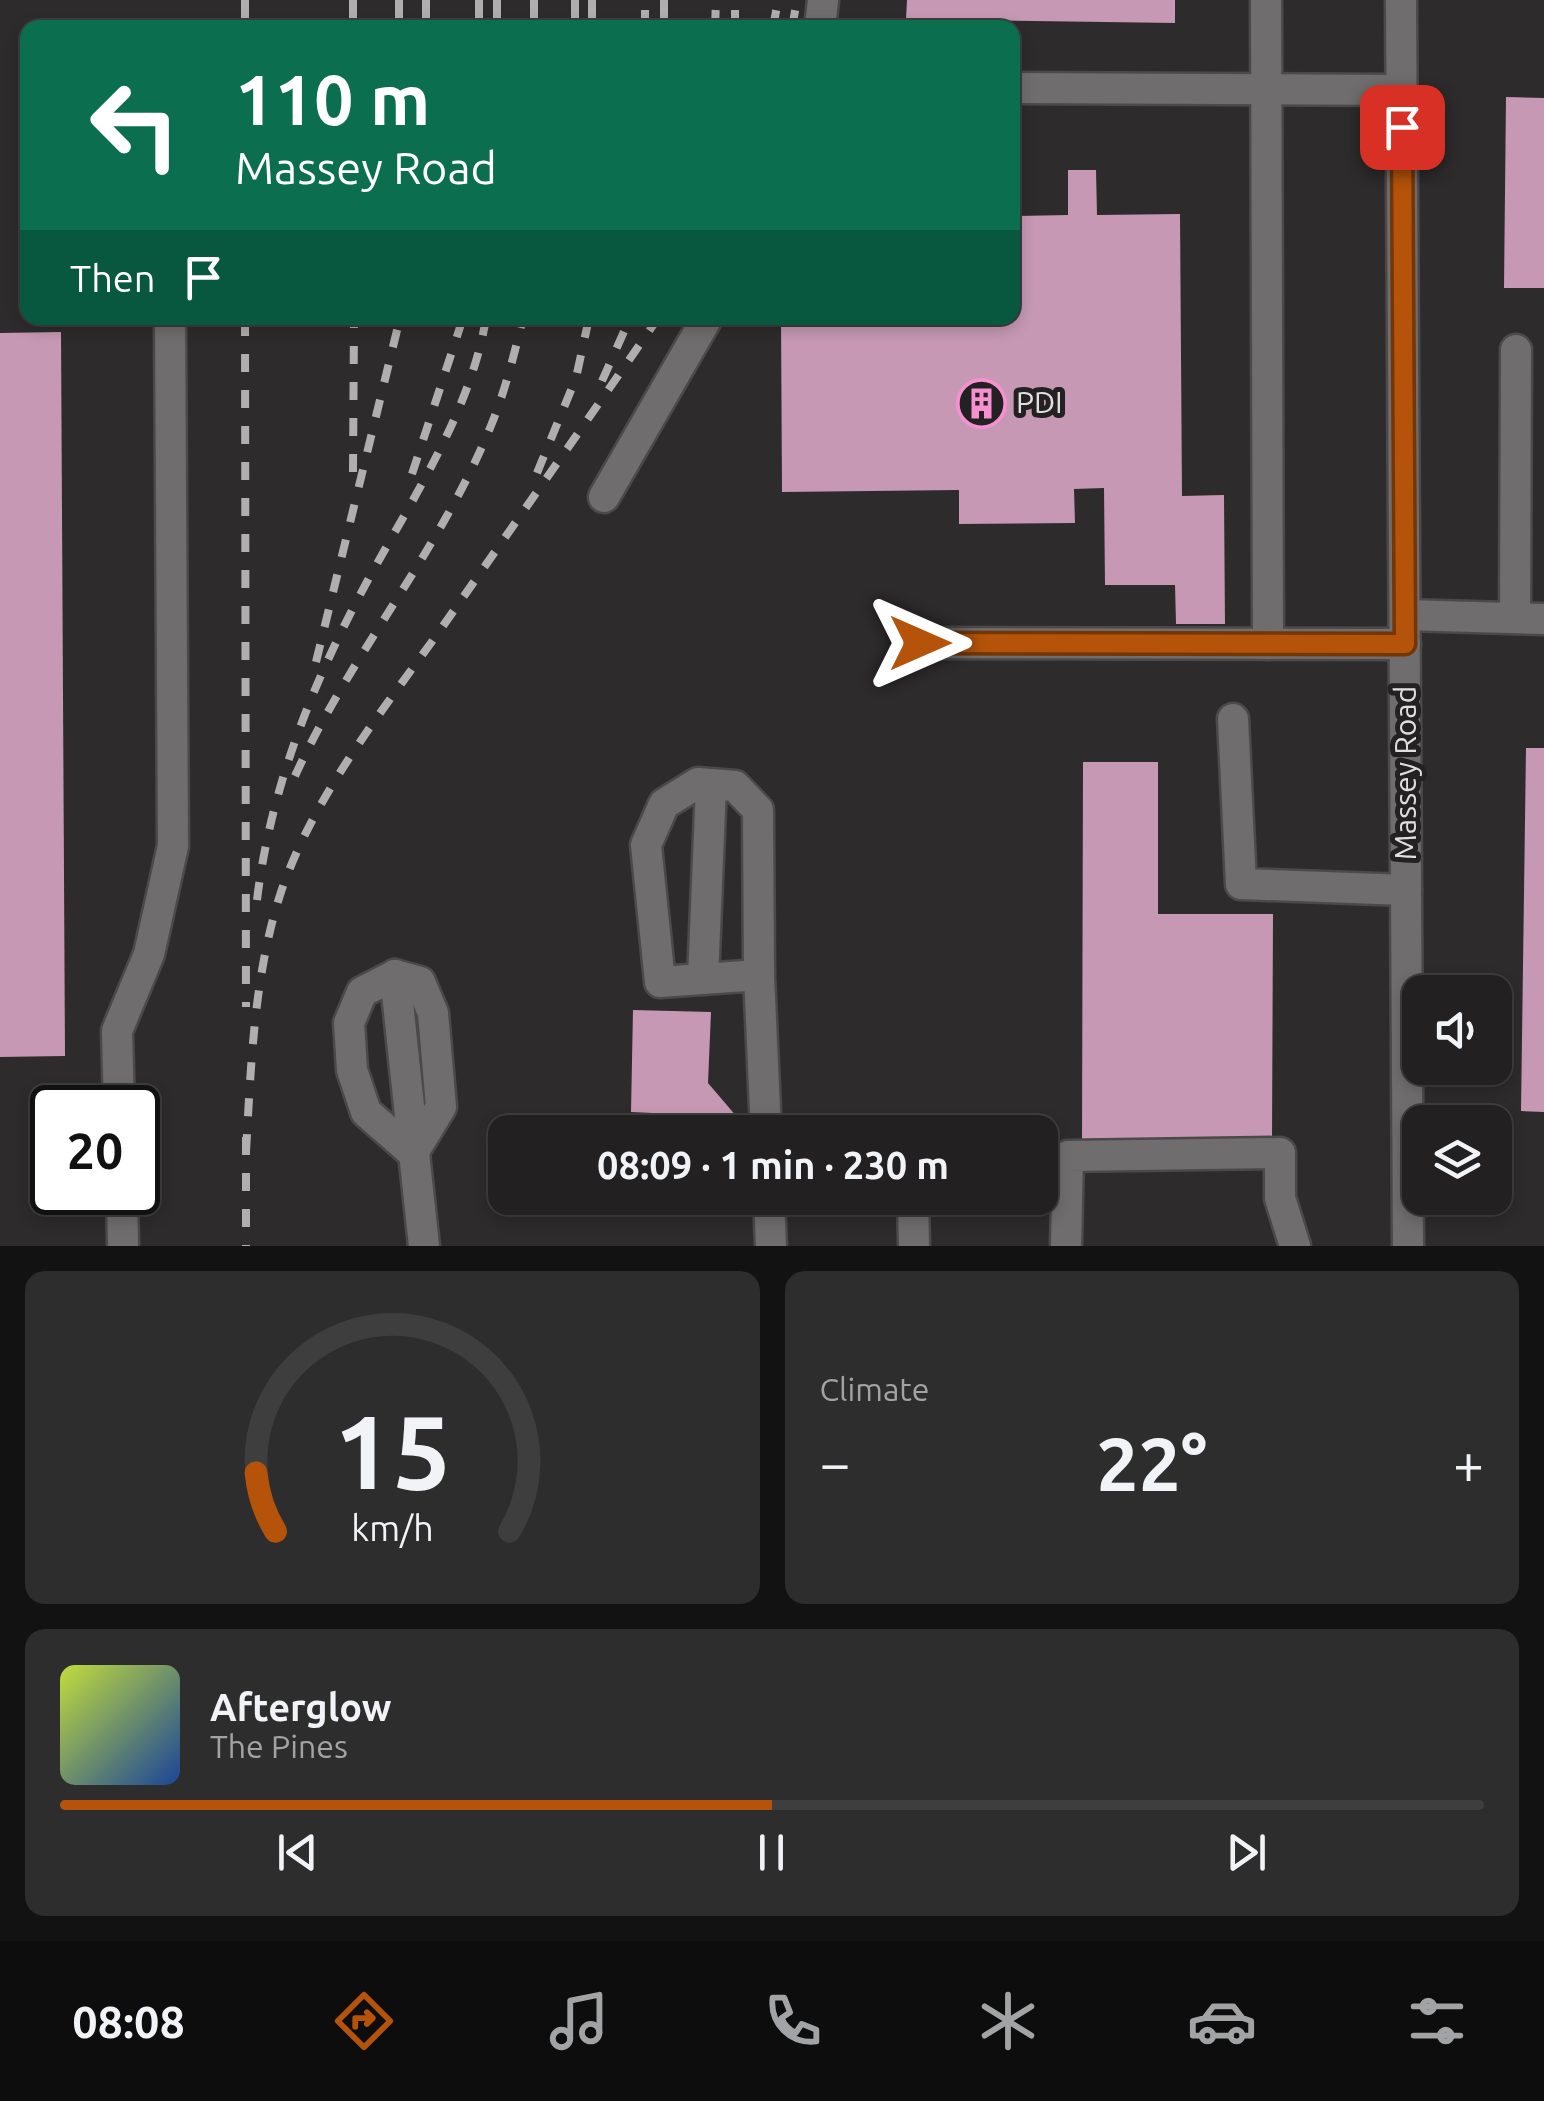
<!DOCTYPE html>
<html lang="en">
<head>
<meta charset="utf-8">
<style>
  body { margin:0; font-family:Ubuntu,sans-serif; background:#2e2d2e; color:#f1f3f6; height:100vh; display:flex; flex-direction:column; font-size:38px; white-space:nowrap }
  * { box-sizing:border-box; margin:0 }
  p { font-size:32px; color:#a2a3a5 }
  .icon { flex:none; width:55px; height:55px; fill:none; stroke:currentColor; stroke-width:2; stroke-linecap:round; stroke-linejoin:round }
  .map { position:relative; height:1246px; overflow:hidden }
  .details { display:flex; flex-direction:column; gap:25px; padding:25px; background:#131212; flex:1 }
  .details>* { flex:none }
  .top-card { position:absolute; left:20px; top:20px; width:1000px; height:305px; border-radius:20px; box-shadow:0 5px 15px #0003,0 0 0 2px #3f3e3f; background:#0b6e4f; color:#fff; overflow:hidden }
  .tools { position:absolute; left:1402px; top:975px; display:grid; gap:20px }
  .tools a { display:grid; place-items:center; width:110px; height:110px; border-radius:20px; background:#222021; box-shadow:0 5px 15px #0003,0 0 0 2px #3f3e3f; font-size:50px }
  .speed { position:absolute; left:30px; top:1085px; display:flex; gap:20px; font-size:50px; font-weight:700; text-align:center }
  .speed>* { display:grid; place-content:center; width:130px; height:130px; border-radius:50%; background:#222021; box-shadow:0 5px 15px #0003,0 0 0 2px #3f3e3f; line-height:1 }
  .speed .limit { border:5px solid #111; border-radius:15px; background:#fff; color:#111 }
  .pin { position:absolute; display:grid; place-items:center; width:85px; height:85px; color:#fff; margin:-42px; border-radius:20px; box-shadow:0 5px 15px #0006 }
  .me { position:absolute; width:110px; margin:-55px; rotate:90deg; stroke-linejoin:round; filter:drop-shadow(0 0 8px #0008) }
  .turn { display:flex; align-items:center; gap:35px; height:210px; padding:0 50px; font-size:45px }
  .turn .icon { width:130px; height:130px; stroke-width:2.5 }
  .turn b { display:block; font-size:70px; line-height:85px }
  .then { display:flex; align-items:center; height:95px; padding:0 50px; background:#0003; gap:20px; font-size:38px }
  .big { font-size:75px; font-weight:700; line-height:1.1 }
  .details .widget { flex:1; display:flex; flex-direction:column; justify-content:center; gap:15px; min-width:0; padding:0 35px; border-radius:20px; background:#2e2d2e }
  .details .dial { align-items:center; gap:0 }
  .dial svg { height:260px; overflow:visible; fill:none; stroke:#3f3e3f; stroke-width:7; stroke-linecap:round; text-anchor:middle }
  .dial text { fill:#f1f3f6; stroke:none }
  .song { display:flex; align-items:center; gap:30px }
  .cover { width:120px; height:120px; border-radius:15px; background:linear-gradient(135deg,hsl(70 70% 55%),hsl(220 70% 35%)) }
  .played { height:10px; border-radius:5px; background:linear-gradient(90deg,#b45309 50%,#3f3e3f 50%) }
  .keys { display:flex; justify-content:space-around; direction:ltr }
  .heat { display:flex; justify-content:space-between; align-items:center; font-size:55px; direction:ltr }
  .details .tiles { flex:1; display:grid; gap:25px; grid-template-columns:1fr 1fr }
  .widget:last-child { grid-column:span 2 }
  .trip { position:absolute; left:488px; top:1115px; width:570px; height:100px; border-radius:20px; background:#222021; box-shadow:0 5px 15px #0003,0 0 0 2px #3f3e3f; font-weight:700; line-height:100px; text-align:center }
  .tab-bar { display:flex; height:160px; justify-content:space-around; align-items:center; background:#0e0d0d; color:#a2a3a5 }
  .tab-bar .icon { width:70px; height:70px }
  .tab-bar .on { color:#b45309 }
  .tab-bar b { font-size:45px; color:#f1f3f6 }
  .map>svg:first-child { display:block }
</style>
</head>
<body>
<div class="map">
<svg width="1544" height="1246" viewBox="0 0 1544 1246">
  <rect width="100%" height="100%" fill="#2d2b2c"/>
  <g fill="#c698b3">
    <path d="M907,0H1175V23L906,19Z"/>
    <path d="M1506,97L1544,98V288H1504Z"/>
    <path d="M1068,170H1096L1097,215L1180,214L1182,496L1224,495L1225,624H1176L1175,585H1105L1104,488L1074,489L1075,523L959,524V490L782,492L781,318H1012V216L1068,215Z"/>
    <path d="M61,332L65,1056L0,1057V333Z"/>
    <path d="M1526,748H1544V1112L1521,1111Z"/>
    <path d="M1083,762H1158V914H1273L1272,1140L1082,1141Z"/>
    <path d="M633,1010L711,1012L708,1083L737,1117L631,1112Z"/>
  </g>
  <g fill="none" stroke-linecap="round" stroke-linejoin="round">
    <defs>
      <g id="minor">
        <path d="M1266,0L1268,644"/>
        <path d="M1401,0L1408,1246"/>
        <path d="M820,28L823,0"/>
        <path d="M1012,88L1402,90"/>
        <path d="M604,497L707,318"/>
        <path d="M1405,615L1544,619"/>
        <path d="M1515,618L1516,350"/>
        <path d="M920,643L1405,644"/>
        <path d="M1233,719L1241,884L1406,890"/>
        <path d="M395,975L420,982L433,1013L441,1107L413,1153L366,1112L352,1070L349,1023L362,992Z"/>
        <path d="M395,975L424,1246"/>
        <path d="M759,975L660,982L646,845L664,804L698,783L735,786L758,810L759,975L766,1132"/>
        <path d="M703,979L711,786"/>
        <path d="M119,1108L117,1031L149,954L173,846L170,318"/>
        <path d="M122,1192L123,1246"/>
        <path d="M769,1198L771,1246"/>
        <path d="M913,1198L914,1246"/>
        <path d="M1066,1246L1068,1156L1280,1153V1198L1295,1246"/>
      </g>
    </defs>
    <use href="#minor" stroke="#4b494a" stroke-width="35"/>
    <use href="#minor" stroke="#706d6f" stroke-width="30"/>
    <g stroke="#b0aeaf" stroke-width="8" stroke-dasharray="18 18" stroke-linecap="butt">
      <path d="M245,0V28"/>
      <path d="M353,0V28"/>
      <path d="M399,0V28"/>
      <path d="M426,0V28"/>
      <path d="M479,0V28"/>
      <path d="M497,0V28"/>
      <path d="M534,0V28"/>
      <path d="M575,0V28"/>
      <path d="M592,0V28"/>
      <path d="M664,0V28"/>
      <path d="M645,28V0"/>
      <path d="M715,28L716,0"/>
      <path d="M735,28V0"/>
      <path d="M773,28L778,0"/>
      <path d="M792,28L797,0"/>
      <path d="M245,318L246,1007"/>
      <path d="M602,381L630,318"/>
      <path d="M353,472L354,318"/>
      <path d="M537,473L576,378L589,318"/>
      <path d="M412,474L463,318"/>
      <path d="M316,662L400,318"/>
      <path d="M295,776C350,655 440,551 490,428C505,392 514,355 523,318"/>
      <path d="M257,900C270,792 310,689 361,593C407,506 470,416 486,318"/>
      <path d="M246,1137V1246"/>
      <path d="M246,1152C251,1064 254,972 282,889C315,795 379,715 436,636C510,530 585,424 658,318"/>
    </g>
  </g>
  <g fill="none" stroke-linecap="round" stroke-linejoin="round">
    <defs>
      <path id="route" d="M920,643L1405,644L1402,127"/>
    </defs>
    <use href="#route" stroke="#753606" stroke-width="25"/>
    <use href="#route" stroke="#b45309" stroke-width="18"/>
  </g>
  <defs>
    <symbol id="building-ring" viewBox="-11 -11 22 22"><circle r="9.5" fill="#242123" stroke="#f690d0" stroke-width="1.5"/><path d="M-4-6H4V6H1V3H-1V6H-4ZM-2.5-4.3h1.7v1.8h-1.7ZM.8-4.3h1.7v1.8H.8ZM-2.5-1h1.7V.8h-1.7ZM.8-1h1.7V.8H.8Z" fill="#f690d0"/></symbol>
  </defs>
  <g fill-rule="evenodd">
    <use href="#building-ring" x="954" y="376" width="55" height="55"/>
  </g>
  <g text-anchor="middle" stroke-width="10" stroke-linejoin="round" paint-order="stroke">
    <g font-size="30" fill="#e0dedf" stroke="#242123" text-anchor="start">
      <text x="1016" y="413">PDI</text>
    </g>
    <g font-size="30" fill="#e0dedf" stroke="#242123">
      <text transform="translate(1406 773) rotate(-90)" y="10">Massey Road</text>
    </g>
  </g>
</svg>
<div class="tools">
<a><svg class="icon" aria-label="sound" viewBox="0 0 24 24"><path d="M4 9h4l5-4v14l-5-4H4zM17 9q2 3 0 6"/></svg></a>
<a><svg class="icon" aria-label="layers" viewBox="0 0 24 24"><path d="M12 4l9 5-9 5-9-5zM3 14l9 5 9-5"/></svg></a>
</div>
<div class="speed"><div class="limit">20</div></div>
<div class="pin" style="left:1402px;top:127px;background:#d93025"><svg class="icon" aria-label="arrive" viewBox="0 0 24 24"><path d="M6 21V4h12l-3 4 3 4H6"/></svg></div>
<svg class="me" style="left:920px;top:643px" viewBox="-20 -20 40 40"><path d="M0-17L14 15 0 8-14 15z" fill="#b45309" stroke="#fff" stroke-width="4"/></svg>
<div class="trip">08:09 · 1 min · 230 m</div>
<div class="top-card">
<div class="turn"><svg class="icon" aria-label="left" viewBox="0 0 24 24"><path d="M17 20v-9H6M10 6l-5 5 5 5"/></svg><div><b>110 m</b>Massey Road</div></div>
<div class="then">Then<svg class="icon" aria-label="arrive" viewBox="0 0 24 24"><path d="M6 21V4h12l-3 4 3 4H6"/></svg></div>
</div>
</div>
<section class="details">
<div class="tiles">
<div class="widget dial"><svg viewBox="0 0 100 80">
<path d="M14 69A42 42 0 1 1 86 69"/>
<path d="M14 69A42 42 0 0 1 8 51" stroke="#b45309"/>
<text x="50" y="56" font-size="32" font-weight="700">15</text>
<text x="50" y="72" font-size="11">km/h</text>
</svg></div>
<div class="widget"><p>Climate</p>
<div class="heat"><a>−</a><b class="big">22°</b><a>+</a></div>
</div>
<div class="widget">
<div class="song"><i class="cover"></i><div><b>Afterglow</b><p>The Pines</p></div></div>
<div class="played"></div>
<div class="keys"><svg class="icon" aria-label="previous" viewBox="0 0 24 24"><path d="M18 5L8 12l10 7zM5 5v14"/></svg><svg class="icon" aria-label="pause" viewBox="0 0 24 24"><path d="M8 5v14M16 5v14"/></svg><svg class="icon" aria-label="next" viewBox="0 0 24 24"><path d="M6 5l10 7-10 7zM19 5v14"/></svg></div>
</div>
</div>
</section>
<nav class="tab-bar">
<b>08:08</b>
<svg class="icon on" aria-label="directions" viewBox="0 0 24 24"><path d="M12 3l9 9-9 9-9-9zM9 14v-3h6M13 9l2 2-2 2"/></svg>
<svg class="icon" aria-label="music" viewBox="0 0 24 24"><path d="M9 18V5l10-2v13"/><circle cx="6" cy="18" r="3"/><circle cx="16" cy="16" r="3"/></svg>
<svg class="icon" aria-label="phone" viewBox="0 0 24 24"><path d="M5 4h4l2 5-3 2q2 4 5 5l2-3 5 2v4C11 20 4 13 5 4z"/></svg>
<svg class="icon" aria-label="climate" viewBox="0 0 24 24"><path d="M12 3v18M4 7l16 10M4 17L20 7"/></svg>
<svg class="icon" aria-label="car" viewBox="0 0 24 24"><path d="M5 17H2v-5l4-1 3-4h7l3 4 3 1v5h-3M9 17h6M6 11h13"/><circle cx="7" cy="17" r="2"/><circle cx="17" cy="17" r="2"/></svg>
<svg class="icon" aria-label="filters" viewBox="0 0 24 24"><path d="M4 7h16M4 17h16"/><circle cx="9" cy="7" r="2"/><circle cx="15" cy="17" r="2"/></svg>
</nav>
</body>
</html>
